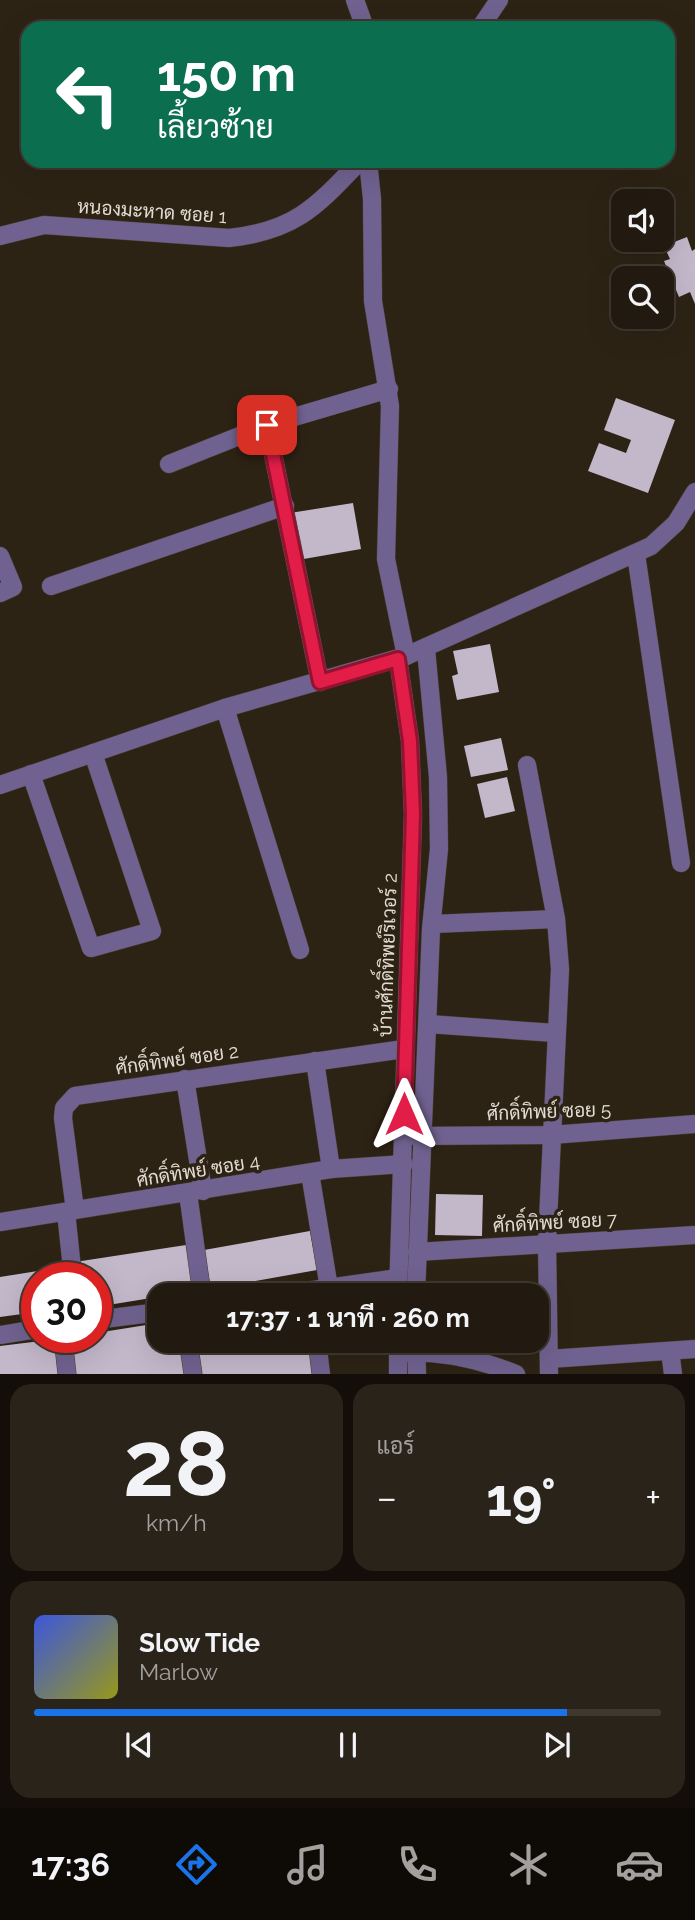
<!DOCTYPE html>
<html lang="th">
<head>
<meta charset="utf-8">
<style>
  body { margin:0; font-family:Raleway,Sarabun,sans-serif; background:#2a2319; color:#f1f3f6; height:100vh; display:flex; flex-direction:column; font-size:26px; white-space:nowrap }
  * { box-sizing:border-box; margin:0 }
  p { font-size:23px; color:#a2a19f }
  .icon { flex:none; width:38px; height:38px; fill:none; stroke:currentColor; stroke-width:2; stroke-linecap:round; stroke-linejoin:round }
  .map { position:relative; height:1374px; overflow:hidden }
  .details { display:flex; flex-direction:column; gap:10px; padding:10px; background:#130e09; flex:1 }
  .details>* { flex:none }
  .top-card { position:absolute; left:21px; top:21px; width:654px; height:147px; border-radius:21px; box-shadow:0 7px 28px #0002,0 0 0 2px #3f3830; background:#0b6e4f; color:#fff; overflow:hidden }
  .tools { position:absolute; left:611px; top:189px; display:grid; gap:14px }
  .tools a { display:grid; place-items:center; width:63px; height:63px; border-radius:14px; background:#221a10; box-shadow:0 7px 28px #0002,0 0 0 2px #3f3830; font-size:35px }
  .speed { position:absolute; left:21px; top:1262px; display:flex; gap:14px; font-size:35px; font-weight:700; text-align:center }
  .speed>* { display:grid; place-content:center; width:91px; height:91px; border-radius:50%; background:#221a10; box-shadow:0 7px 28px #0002,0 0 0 2px #3f3830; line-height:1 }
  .speed .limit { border:10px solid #d22; background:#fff; color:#111 }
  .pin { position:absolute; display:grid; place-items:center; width:60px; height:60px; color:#fff; margin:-30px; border-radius:14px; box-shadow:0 4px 10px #0006 }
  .me { position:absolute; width:77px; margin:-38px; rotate:0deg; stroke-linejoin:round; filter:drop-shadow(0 0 5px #0008) }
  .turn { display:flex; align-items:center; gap:24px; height:147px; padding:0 21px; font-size:32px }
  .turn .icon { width:91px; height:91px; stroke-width:2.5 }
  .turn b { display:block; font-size:49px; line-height:60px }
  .big { font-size:52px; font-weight:700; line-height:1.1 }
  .details .widget { flex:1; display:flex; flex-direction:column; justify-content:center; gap:10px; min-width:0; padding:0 24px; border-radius:21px; background:#2a2319 }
  .details .dial { align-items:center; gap:0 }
  .dial b { font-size:91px; line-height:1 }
  .song { display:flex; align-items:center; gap:21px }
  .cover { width:84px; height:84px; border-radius:10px; background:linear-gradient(135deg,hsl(230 70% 55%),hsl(60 70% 35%)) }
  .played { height:7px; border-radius:4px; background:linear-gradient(90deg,#1a73e8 85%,#3f3830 85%) }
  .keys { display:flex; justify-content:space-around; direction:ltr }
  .heat { display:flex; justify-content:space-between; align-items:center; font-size:38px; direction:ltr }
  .details .tiles { flex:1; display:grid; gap:10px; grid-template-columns:1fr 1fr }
  .widget:last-child { grid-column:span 2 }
  .trip { position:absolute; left:147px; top:1283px; width:402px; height:70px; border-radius:21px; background:#221a10; box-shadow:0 7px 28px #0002,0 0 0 2px #3f3830; font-weight:700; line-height:70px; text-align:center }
  .tab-bar { display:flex; height:112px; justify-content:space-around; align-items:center; background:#0e0a06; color:#a2a19f }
  .tab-bar .icon { width:49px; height:49px }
  .tab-bar .current { color:#1a73e8 }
  .tab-bar b { font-size:32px; color:#f1f3f6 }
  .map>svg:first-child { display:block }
</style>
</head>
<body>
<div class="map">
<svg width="695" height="1374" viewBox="0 0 695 1374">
  <rect width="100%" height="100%" fill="#2d2315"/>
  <g fill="#c3b8ca">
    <path d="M687,237L692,251L695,249V304L690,292L679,297L664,261L670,259L664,246Z"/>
    <path d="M616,398L675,420L648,493L588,471L599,443L626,453L631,440L604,430Z"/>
    <path d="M353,503L361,549L298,560L290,513Z"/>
    <path d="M490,644L499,692L457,700L452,676L458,674L453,651Z"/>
    <path d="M501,738L508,770L471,777L464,746Z"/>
    <path d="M507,777L515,811L485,818L477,784Z"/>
    <path d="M436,1194L483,1195L482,1236L435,1235Z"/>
    <path d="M310,1231L317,1270L211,1289L204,1250Z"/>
    <path d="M186,1245L194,1291L96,1307V1278H78L75,1262Z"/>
    <path d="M63,1267L65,1278H37V1312L0,1317V1277Z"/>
    <path d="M159,1323V1340H181L186,1374H74L68,1337H96V1333Z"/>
    <path d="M57,1339L62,1374H0V1346Z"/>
    <path d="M195,1340H311L316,1374H200Z"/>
  </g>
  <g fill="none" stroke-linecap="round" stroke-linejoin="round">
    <defs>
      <g id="minor">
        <path d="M355,0L365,28"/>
        <path d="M480,28L499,0"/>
        <path d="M368,161L372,199L373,301L390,406L386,559L406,656"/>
        <path d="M0,236L44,225L229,238C295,231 316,207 360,161"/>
        <path d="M267,425L320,682"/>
        <path d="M169,464L267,425L389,389"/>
        <path d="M636,554L681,863"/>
        <path d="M0,556L13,587L0,593"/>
        <path d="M51,586L285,506"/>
        <path d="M225,708L300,950"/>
        <path d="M527,765L556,919L560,969L547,1242L549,1374"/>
        <path d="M31,774L91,948L152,931L93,753"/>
        <path d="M0,785L225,708L406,656L651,546L676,523L695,492"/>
        <path d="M432,924L556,919"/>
        <path d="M428,1024L555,1033"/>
        <path d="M315,1061L331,1169"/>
        <path d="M185,1079L203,1191"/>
        <path d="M415,1136L551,1135L695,1124"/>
        <path d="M310,1173L329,1288"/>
        <path d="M188,1193L202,1295"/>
        <path d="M75,1210L63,1118L64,1108L75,1096L404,1049"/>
        <path d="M66,1212L73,1278"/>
        <path d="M0,1222L331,1169L404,1164"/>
        <path d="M417,1252L695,1235"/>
        <path d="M278,1295L398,1278"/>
        <path d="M398,1295L413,814L410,741L398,659"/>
        <path d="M416,1295L431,929L439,849L438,777L426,649"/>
        <path d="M96,1320L159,1312"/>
        <path d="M0,1335L37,1329"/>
        <path d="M63,1337L67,1374"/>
        <path d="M188,1340L193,1374"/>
        <path d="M317,1340L321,1374"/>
        <path d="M398,1340V1374"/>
        <path d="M416,1340L417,1374"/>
        <path d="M670,1351L673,1374"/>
        <path d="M398,1353C438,1350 479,1359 516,1374"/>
        <path d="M549,1359L695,1349"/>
      </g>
    </defs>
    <use href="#minor" stroke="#4a4033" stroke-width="19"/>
    <use href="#minor" stroke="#706290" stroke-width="18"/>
  </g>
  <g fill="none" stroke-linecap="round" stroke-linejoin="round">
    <defs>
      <path id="route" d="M267,425L320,682L398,659L410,741L413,814L404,1114"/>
    </defs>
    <use href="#route" stroke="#92132f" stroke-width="18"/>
    <use href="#route" stroke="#e11d48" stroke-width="12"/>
  </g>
  <g text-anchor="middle" stroke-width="7" stroke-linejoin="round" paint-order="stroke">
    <g font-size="19" fill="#e2dbd2" stroke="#2d2315">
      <text transform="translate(152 211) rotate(4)" y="7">หนองมะหาด ซอย 1</text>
      <text transform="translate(387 955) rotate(-88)" y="7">บ้านศักดิ์ทิพย์ริเวอร์ 2</text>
      <text transform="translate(177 1059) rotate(-8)" y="7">ศักดิ์ทิพย์ ซอย 2</text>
      <text transform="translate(549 1111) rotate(-2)" y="7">ศักดิ์ทิพย์ ซอย 5</text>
      <text transform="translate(198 1170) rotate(-9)" y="7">ศักดิ์ทิพย์ ซอย 4</text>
      <text transform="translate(555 1222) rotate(-3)" y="7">ศักดิ์ทิพย์ ซอย 7</text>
    </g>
  </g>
</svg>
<div class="tools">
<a><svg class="icon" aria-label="sound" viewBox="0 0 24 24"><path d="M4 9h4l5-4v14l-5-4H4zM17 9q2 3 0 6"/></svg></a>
<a><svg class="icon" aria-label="search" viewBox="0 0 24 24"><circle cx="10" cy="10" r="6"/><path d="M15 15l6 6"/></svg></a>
</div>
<div class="speed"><div class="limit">30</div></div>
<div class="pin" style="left:267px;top:425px;background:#d93025"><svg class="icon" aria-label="arrive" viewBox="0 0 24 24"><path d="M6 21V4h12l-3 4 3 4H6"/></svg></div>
<svg class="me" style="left:404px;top:1114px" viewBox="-20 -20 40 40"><path d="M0-17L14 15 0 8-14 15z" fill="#e11d48" stroke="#fff" stroke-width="4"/></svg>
<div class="trip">17:37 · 1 นาที · 260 m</div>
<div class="top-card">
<div class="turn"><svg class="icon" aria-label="left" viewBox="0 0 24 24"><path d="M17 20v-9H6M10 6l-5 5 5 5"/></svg><div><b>150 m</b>เลี้ยวซ้าย</div></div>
</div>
</div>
<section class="details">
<div class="tiles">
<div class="widget dial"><b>28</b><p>km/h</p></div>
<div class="widget"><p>แอร์</p>
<div class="heat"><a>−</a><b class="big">19°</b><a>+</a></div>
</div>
<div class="widget">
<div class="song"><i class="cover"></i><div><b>Slow Tide</b><p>Marlow</p></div></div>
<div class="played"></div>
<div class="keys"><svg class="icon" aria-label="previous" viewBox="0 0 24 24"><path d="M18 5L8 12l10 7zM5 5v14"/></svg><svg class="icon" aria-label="pause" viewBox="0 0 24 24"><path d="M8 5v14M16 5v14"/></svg><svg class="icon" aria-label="next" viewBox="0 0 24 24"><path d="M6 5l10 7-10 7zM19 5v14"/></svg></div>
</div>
</div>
</section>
<nav class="tab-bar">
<b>17:36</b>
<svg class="icon current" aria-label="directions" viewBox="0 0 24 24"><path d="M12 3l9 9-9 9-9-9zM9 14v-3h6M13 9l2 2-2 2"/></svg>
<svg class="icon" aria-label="music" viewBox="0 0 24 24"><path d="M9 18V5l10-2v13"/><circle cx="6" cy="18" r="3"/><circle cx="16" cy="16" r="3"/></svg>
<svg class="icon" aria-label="phone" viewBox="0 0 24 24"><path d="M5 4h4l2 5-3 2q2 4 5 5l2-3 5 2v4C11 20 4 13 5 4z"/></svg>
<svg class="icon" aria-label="climate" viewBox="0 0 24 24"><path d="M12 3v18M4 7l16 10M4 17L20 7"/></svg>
<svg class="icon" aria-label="car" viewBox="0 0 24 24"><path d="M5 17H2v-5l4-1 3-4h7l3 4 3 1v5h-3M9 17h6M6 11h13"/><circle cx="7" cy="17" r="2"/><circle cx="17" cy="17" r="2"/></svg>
</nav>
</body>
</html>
